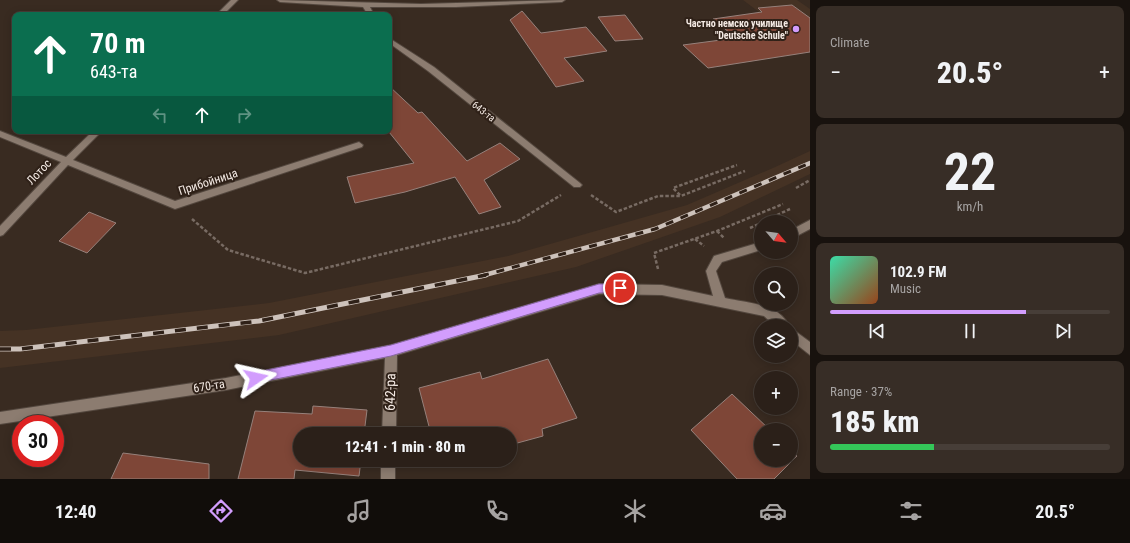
<!DOCTYPE html>
<html lang="en">
<head>
<meta charset="utf-8">
<style>
  body { margin:0; font-family:"Roboto Condensed",sans-serif; background:#372d26; color:#f1f3f6; height:100vh; display:flex; flex-direction:column; font-size:15px; white-space:nowrap }
  * { box-sizing:border-box; margin:0 }
  p { font-size:13px; color:#a6a3a2 }
  .icon { flex:none; width:22px; height:22px; fill:none; stroke:currentColor; stroke-width:2; stroke-linecap:round; stroke-linejoin:round }
  .map { position:relative; flex:1; overflow:hidden }
  .side { display:flex; flex-direction:column; gap:6px; padding:6px; background:#18120e; width:320px }
  .side>* { flex:none }
  .banner { position:absolute; left:12px; top:12px; width:380px; height:122px; border-radius:8px; box-shadow:0 2px 10px #0003,0 0 0 1px #473e38; background:#0b6e4f; color:#fff; overflow:hidden }
  .needle { width:26px; rotate:118deg }
  .controls { position:absolute; left:754px; top:215px; display:grid; gap:8px }
  .controls a { display:grid; place-items:center; width:44px; height:44px; border-radius:50%; background:#2b2019; box-shadow:0 2px 10px #0003,0 0 0 1px #473e38; font-size:20px }
  .speed { position:absolute; left:12px; top:415px; display:flex; gap:8px; font-size:20px; font-weight:700; text-align:center }
  .speed>* { display:grid; place-content:center; width:52px; height:52px; border-radius:50%; background:#2b2019; box-shadow:0 2px 10px #0003,0 0 0 1px #473e38; line-height:1 }
  .speed .limit { border:6px solid #d22; background:#fff; color:#111 }
  .pin { position:absolute; display:grid; place-items:center; width:34px; height:34px; color:#fff; margin:-17px; border:2px solid #fff; border-radius:50%; box-shadow:0 1px 4px #0007 }
  .me { position:absolute; width:44px; margin:-22px; rotate:79deg; stroke-linejoin:round; filter:drop-shadow(0 0 3px #0008) }
  .turn { display:flex; align-items:center; gap:14px; height:84px; padding:0 12px; font-size:18px }
  .turn .icon { width:52px; height:52px; stroke-width:2.5 }
  .turn b { display:block; font-size:28px; line-height:34px }
  .lanes { display:flex; align-items:center; height:38px; padding:0 12px; background:#0003; justify-content:center; gap:20px; direction:ltr }
  .lanes .off { opacity:.35 }
  .big { font-size:30px; font-weight:800; line-height:1.1 }
  .side .widget { flex:1; display:flex; flex-direction:column; justify-content:center; gap:6px; min-width:0; padding:0 14px; border-radius:8px; background:#372d26 }
  .side .dial { align-items:center; gap:0 }
  .dial b { font-size:52px; line-height:1 }
  .song { display:flex; align-items:center; gap:12px }
  .cover { width:48px; height:48px; border-radius:6px; background:linear-gradient(135deg,hsl(160 70% 55%),hsl(20 70% 35%)) }
  .played { height:4px; border-radius:2px; background:linear-gradient(90deg,#d29dfd 70%,#473e38 70%) }
  .keys { display:flex; justify-content:space-around; direction:ltr }
  .heat { display:flex; justify-content:space-between; align-items:center; font-size:22px; direction:ltr }
  .charge { height:6px; border-radius:3px; background:linear-gradient(90deg,#34c759 37%,#473e38 0) }
  .trip { position:absolute; left:293px; top:427px; width:224px; height:40px; border-radius:20px; background:#2b2019; box-shadow:0 2px 10px #0003,0 0 0 1px #473e38; font-weight:800; line-height:40px; text-align:center }
  .tab-bar { display:flex; height:64px; justify-content:space-around; align-items:center; background:#110d0a; color:#a6a3a2 }
  .tab-bar .icon { width:28px; height:28px }
  .tab-bar .selected { color:#d29dfd }
  .tab-bar b { font-size:18px; color:#f1f3f6 }
  main { display:flex; flex:1; min-height:0 }
  .map>svg:first-child { display:block }
</style>
</head>
<body>
<main>
<div class="map">
<svg width="810" height="479" viewBox="0 0 810 479">
  <rect width="100%" height="100%" fill="#392b21"/>
  <g fill="#453224">
    <path d="M743,0H797L810,9V50Z"/>
    <path d="M810,151V174L720,217L576,267L279,335L0,368V331L26,330L269,303L508,256L687,205L773,168Z"/>
  </g>
  <g fill="#7e4637" stroke="#96817b">
    <path d="M792,5L810,18V52L708,68L683,45L736,38L713,19L762,12L758,8Z"/>
    <path d="M522,11L541,33L586,27L607,51L564,58L584,81L556,87L510,20Z"/>
    <path d="M625,15L643,39L615,41L598,17Z"/>
    <path d="M389,86L418,113L422,112L467,161L500,143L520,159L484,180L501,207L479,214L455,177L405,192L355,203L347,177L414,163L389,132Z"/>
    <path d="M89,212L116,223L87,253L59,241Z"/>
    <path d="M548,359L577,418L542,429L543,436L510,445V434H431L419,388L480,372L482,379Z"/>
    <path d="M732,394L770,430H761V460H791V450L797,456L774,479H737L691,430Z"/>
    <path d="M313,406L367,410L364,434H300V460H361L359,476L295,470L294,479H238L255,411L312,414Z"/>
    <path d="M123,453L209,464V479H111Z"/>
  </g>
  <g fill="none" stroke-linecap="round" stroke-linejoin="round">
    <defs>
      <g id="minor">
        <path d="M231,0H238L223,15H216Z"/>
        <path d="M277,0L421,4L565,0L562,2L456,7H370L374,15H368L363,7L280,2Z"/>
        <path d="M389,38L434,67L580,183L582,185L580,187H574L428,71L389,43Z"/>
        <path d="M0,131L66,157L93,131H102L73,160L175,201L356,143L359,142L363,145L362,147L175,209L68,165L3,235L0,236V226L61,162L0,137Z"/>
        <path d="M810,220V229L791,239V230Z"/>
        <path d="M761,242V250L722,262L716,271L725,298C746,303 779,303 789,326H775L764,316L662,295L599,294L397,355L396,434H382L385,358L226,390L0,424V412L226,378L391,345L599,284L662,285L713,296L706,271L714,256Z"/>
        <path d="M791,328L810,342V355L791,340Z"/>
        <rect x="381" y="460" width="14" height="19"/>
      </g>
    </defs>
    <use href="#minor" stroke="#53473e" stroke-width="2"/>
    <g stroke="#786b63" stroke-width="2.5" stroke-dasharray="3.5 2" stroke-linecap="butt">
      <path d="M796,188L810,180"/>
      <path d="M591,195L616,212L658,196H681L745,171"/>
      <path d="M680,195L673,188L737,165"/>
      <path d="M192,219L228,250L305,273L518,221L561,195"/>
      <path d="M762,222L790,209"/>
      <path d="M750,228L761,223"/>
      <path d="M717,231L724,238"/>
      <path d="M695,239L704,246"/>
      <path d="M658,269L654,253L717,231L783,204"/>
    </g>
    <use href="#minor" fill="#8c7c70" fill-rule="evenodd"/>
    <defs>
      <path id="rail-far1" d="M481,276L655,229L810,163"/>
      <path id="rail" d="M0,349H20L259,321L486,275"/>
    </defs>
    <use href="#rail-far1" stroke="#cdc2bb" stroke-width="4.5"/>
    <use href="#rail" stroke="#cdc2bb" stroke-width="5"/>
    <use href="#rail-far1" stroke="#2f2118" stroke-width="3" stroke-dasharray="8" stroke-linecap="butt"/>
    <use href="#rail" stroke="#2f2118" stroke-width="3.5" stroke-dasharray="11" stroke-linecap="butt"/>
  </g>
  <path fill="#d29dfd" stroke="#8866a4" d="M599,284H620L625,288L620,293H599L391,356L256,383L252,382L251,378L252,374L256,372L391,345Z"/>
  <circle fill="#d29dfd" stroke="#2f2118" stroke-width="1.5" cx="796" cy="29" r="4"/>
  <g text-anchor="middle" stroke-width="4" stroke-linejoin="round" paint-order="stroke">
    <g font-size="10" font-weight="bold" fill="#f4eae4" stroke="#2f2118" text-anchor="end">
      <text x="788" y="27">Частно немско училище<tspan x="788" dy="12">"Deutsche Schule"</tspan></text>
    </g>
    <g font-size="10" fill="#f4eae4" stroke="#2f2118">
      <text transform="translate(484 111) rotate(38)" y="4">643-та</text>
    </g>
    <g font-size="12" fill="#f4eae4" stroke="#2f2118">
      <text transform="translate(39 172) rotate(-47)" y="4">Лотос</text>
      <text transform="translate(208 182) rotate(-18)" y="4">Прибойница</text>
      <text transform="translate(209 386) rotate(-9)" y="4">670-та</text>
    </g>
    <g font-size="14" fill="#f4eae4" stroke="#2f2118">
      <text transform="translate(390 392) rotate(-89)" y="5">642-ра</text>
    </g>
  </g>
</svg>
<div class="controls">
<a><svg class="needle" viewBox="-14 -14 28 28"><path d="M0-13l5 13h-10z" fill="#e53935"/><path d="M0 13l5-13h-10z" fill="#a6a3a2"/></svg></a>
<a><svg class="icon" aria-label="search" viewBox="0 0 24 24"><circle cx="10" cy="10" r="6"/><path d="M15 15l6 6"/></svg></a>
<a><svg class="icon" aria-label="layers" viewBox="0 0 24 24"><path d="M12 4l9 5-9 5-9-5zM3 14l9 5 9-5"/></svg></a>
<a>+</a>
<a>−</a>
</div>
<div class="speed"><div class="limit">30</div></div>
<div class="pin" style="left:620px;top:288px;background:#d93025"><svg class="icon" aria-label="arrive" viewBox="0 0 24 24"><path d="M6 21V4h12l-3 4 3 4H6"/></svg></div>
<svg class="me" style="left:256px;top:378px" viewBox="-20 -20 40 40"><path d="M0-17L14 15 0 8-14 15z" fill="#d29dfd" stroke="#fff" stroke-width="4"/></svg>
<div class="trip">12:41 · 1 min · 80 m</div>
<div class="banner">
<div class="turn"><svg class="icon" aria-label="ahead" viewBox="0 0 24 24"><path d="M12 20V5M6 11l6-6 6 6"/></svg><div><b>70 m</b>643-та</div></div>
<div class="lanes"><svg class="icon off" aria-label="left" viewBox="0 0 24 24"><path d="M17 20v-9H6M10 6l-5 5 5 5"/></svg><svg class="icon" aria-label="ahead" viewBox="0 0 24 24"><path d="M12 20V5M6 11l6-6 6 6"/></svg><svg class="icon off" aria-label="right" viewBox="0 0 24 24"><path d="M7 20v-9h11M14 6l5 5-5 5"/></svg></div>
</div>
</div>
<section class="side">
<div class="widget"><p>Climate</p>
<div class="heat"><a>−</a><b class="big">20.5°</b><a>+</a></div>
</div>
<div class="widget dial"><b>22</b><p>km/h</p></div>
<div class="widget">
<div class="song"><i class="cover"></i><div><b>102.9 FM</b><p>Music</p></div></div>
<div class="played"></div>
<div class="keys"><svg class="icon" aria-label="previous" viewBox="0 0 24 24"><path d="M18 5L8 12l10 7zM5 5v14"/></svg><svg class="icon" aria-label="pause" viewBox="0 0 24 24"><path d="M8 5v14M16 5v14"/></svg><svg class="icon" aria-label="next" viewBox="0 0 24 24"><path d="M6 5l10 7-10 7zM19 5v14"/></svg></div>
</div>
<div class="widget"><p>Range · 37%</p><b class="big">185 km</b><div class="charge"></div></div>
</section>
</main>
<nav class="tab-bar">
<b>12:40</b>
<svg class="icon selected" aria-label="directions" viewBox="0 0 24 24"><path d="M12 3l9 9-9 9-9-9zM9 14v-3h6M13 9l2 2-2 2"/></svg>
<svg class="icon" aria-label="music" viewBox="0 0 24 24"><path d="M9 18V5l10-2v13"/><circle cx="6" cy="18" r="3"/><circle cx="16" cy="16" r="3"/></svg>
<svg class="icon" aria-label="phone" viewBox="0 0 24 24"><path d="M5 4h4l2 5-3 2q2 4 5 5l2-3 5 2v4C11 20 4 13 5 4z"/></svg>
<svg class="icon" aria-label="climate" viewBox="0 0 24 24"><path d="M12 3v18M4 7l16 10M4 17L20 7"/></svg>
<svg class="icon" aria-label="car" viewBox="0 0 24 24"><path d="M5 17H2v-5l4-1 3-4h7l3 4 3 1v5h-3M9 17h6M6 11h13"/><circle cx="7" cy="17" r="2"/><circle cx="17" cy="17" r="2"/></svg>
<svg class="icon" aria-label="filters" viewBox="0 0 24 24"><path d="M4 7h16M4 17h16"/><circle cx="9" cy="7" r="2"/><circle cx="15" cy="17" r="2"/></svg>
<b>20.5°</b>
</nav>
</body>
</html>
